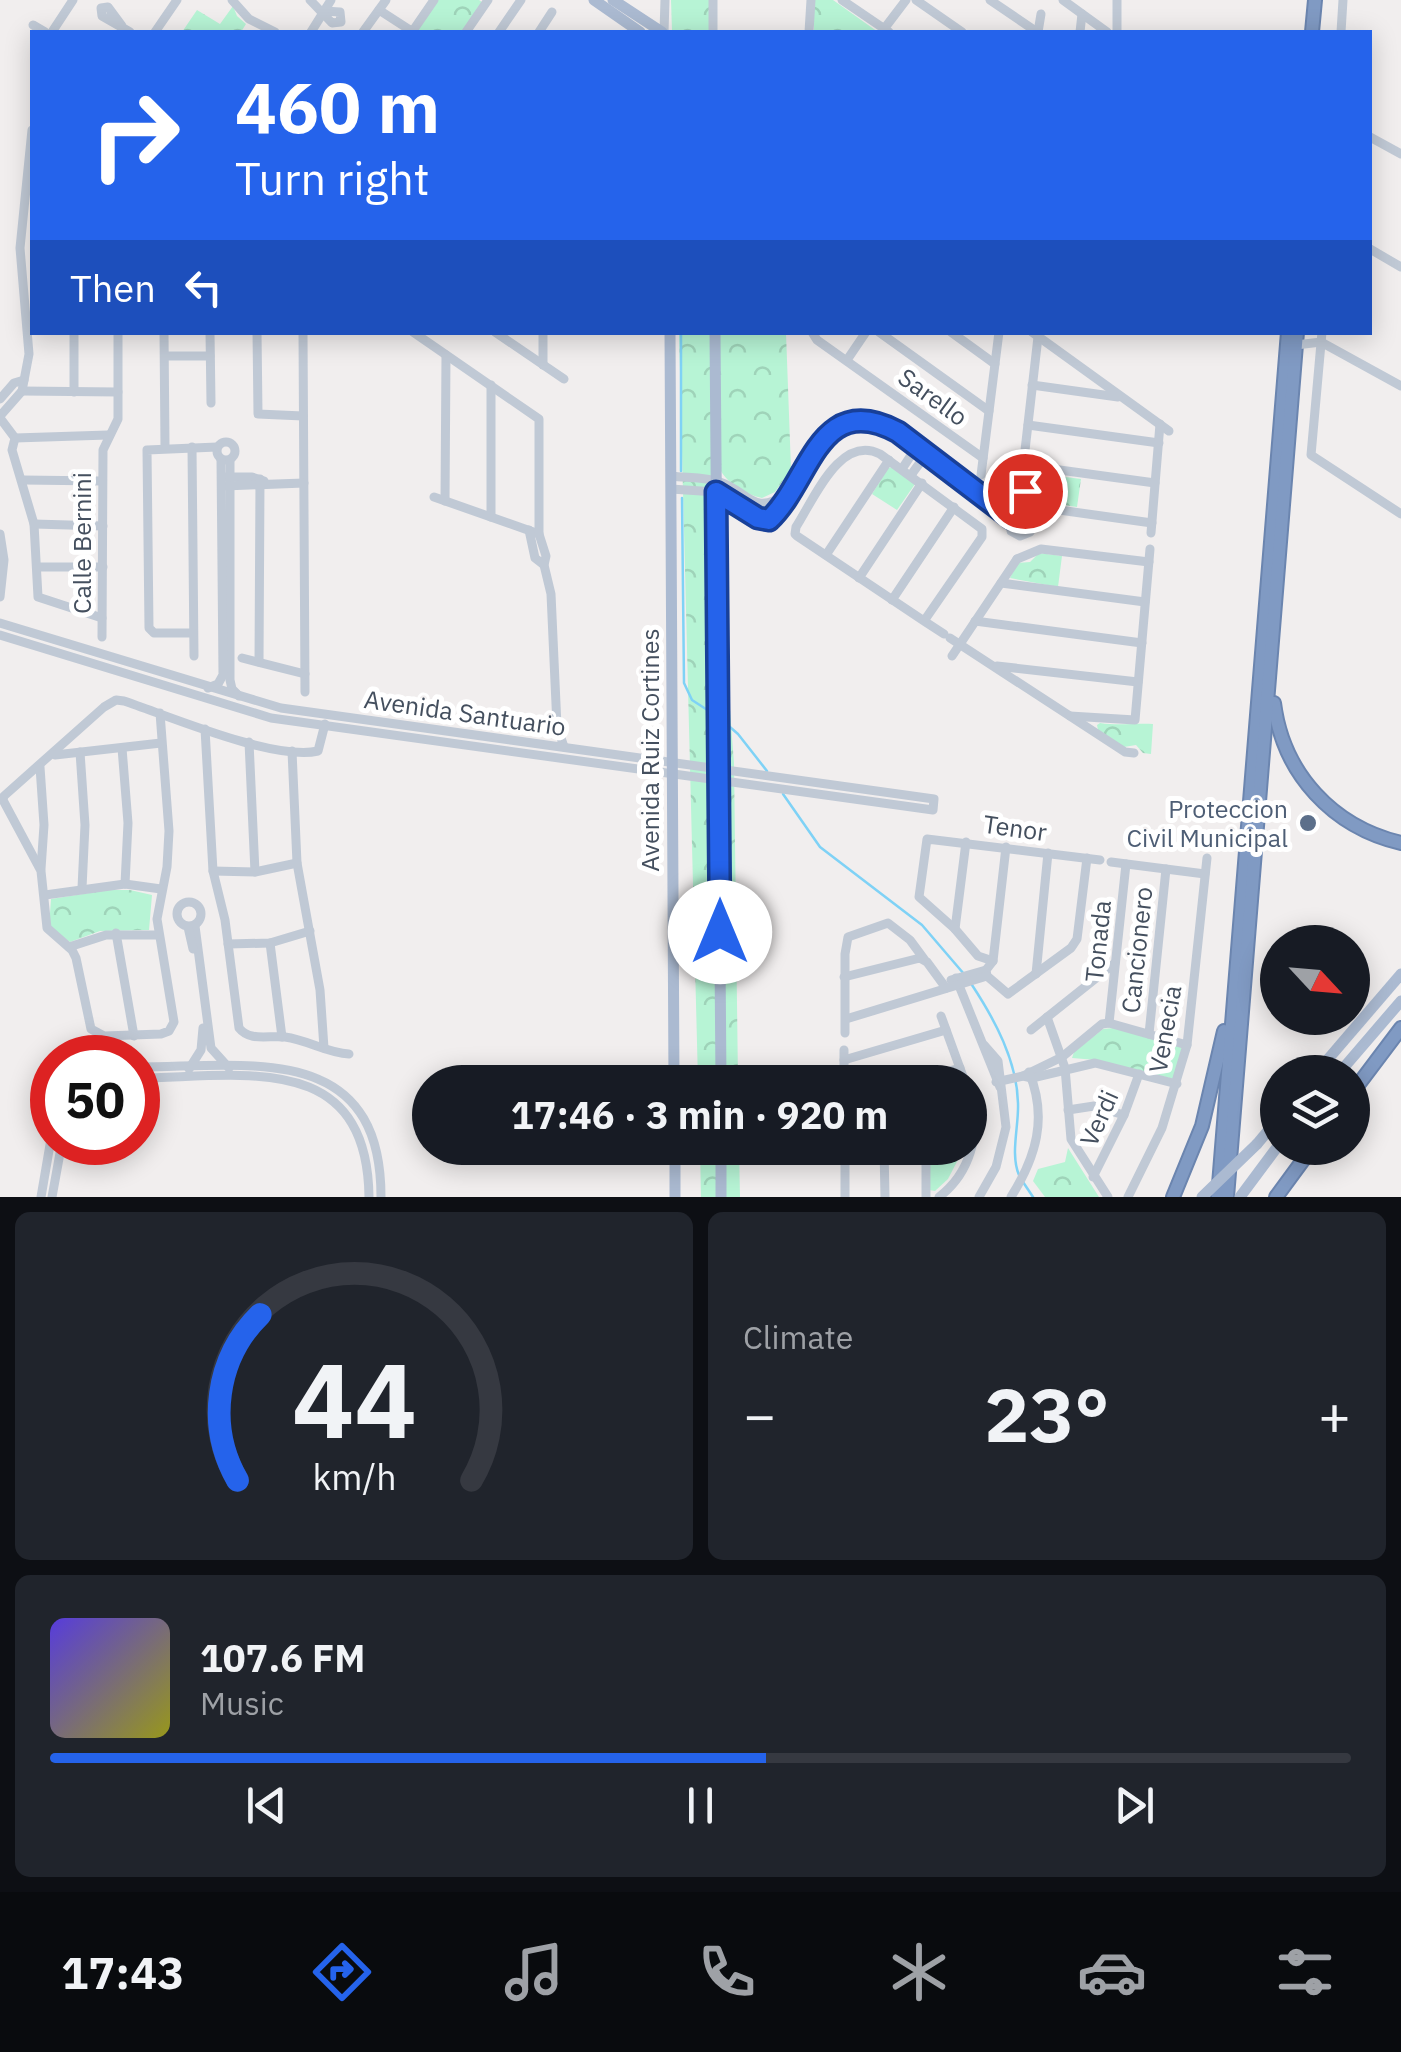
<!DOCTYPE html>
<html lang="en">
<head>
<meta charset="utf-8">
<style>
  body { margin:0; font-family:"IBM Plex Sans",sans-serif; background:#20242c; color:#f1f3f6; height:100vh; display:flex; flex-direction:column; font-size:38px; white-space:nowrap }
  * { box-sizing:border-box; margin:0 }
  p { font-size:32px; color:#9ea1a6 }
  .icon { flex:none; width:55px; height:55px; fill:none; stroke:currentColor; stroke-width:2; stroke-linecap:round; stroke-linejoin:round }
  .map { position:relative; height:1197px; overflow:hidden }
  .details { display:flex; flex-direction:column; gap:15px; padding:15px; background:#0d0f14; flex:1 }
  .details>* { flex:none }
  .top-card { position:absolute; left:30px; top:30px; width:1342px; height:305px; border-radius:0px; box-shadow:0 5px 25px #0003; background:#2563eb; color:#fff; overflow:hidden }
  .needle { width:65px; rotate:116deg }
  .buttons { position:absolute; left:1260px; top:925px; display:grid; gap:20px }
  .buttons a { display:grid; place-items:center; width:110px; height:110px; border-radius:50%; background:#171b24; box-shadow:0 5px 25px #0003; font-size:50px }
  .speed { position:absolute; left:30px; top:1035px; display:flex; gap:20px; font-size:50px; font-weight:700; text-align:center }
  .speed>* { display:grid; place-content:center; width:130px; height:130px; border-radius:50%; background:#171b24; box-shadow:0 5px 25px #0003; line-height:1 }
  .speed .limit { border:15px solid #d22; background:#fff; color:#111 }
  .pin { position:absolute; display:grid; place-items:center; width:85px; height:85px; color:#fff; margin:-42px; border:5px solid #fff; border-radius:50%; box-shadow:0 2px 10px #0007 }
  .me { position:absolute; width:110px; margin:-55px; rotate:0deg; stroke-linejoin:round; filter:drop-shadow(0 0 8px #0008) }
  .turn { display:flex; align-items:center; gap:35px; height:210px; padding:0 40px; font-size:45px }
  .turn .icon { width:130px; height:130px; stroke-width:2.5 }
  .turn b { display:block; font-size:70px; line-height:85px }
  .then { display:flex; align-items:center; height:95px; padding:0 40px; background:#0003; gap:20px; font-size:38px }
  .big { font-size:75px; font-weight:800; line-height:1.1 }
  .details .widget { flex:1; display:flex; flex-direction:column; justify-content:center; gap:15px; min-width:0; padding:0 35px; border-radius:15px; background:#20242c }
  .details .dial { align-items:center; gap:0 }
  .dial svg { height:260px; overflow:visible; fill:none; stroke:#363941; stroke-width:7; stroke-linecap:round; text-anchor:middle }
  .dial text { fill:#f1f3f6; stroke:none }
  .song { display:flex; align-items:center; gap:30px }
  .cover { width:120px; height:120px; border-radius:15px; background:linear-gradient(135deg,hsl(250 70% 55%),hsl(60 70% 35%)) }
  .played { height:10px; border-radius:5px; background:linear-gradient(90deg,#2563eb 55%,#363941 55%) }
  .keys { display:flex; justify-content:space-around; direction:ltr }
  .heat { display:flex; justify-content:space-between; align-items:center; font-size:55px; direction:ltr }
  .details .tiles { flex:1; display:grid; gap:15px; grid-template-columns:1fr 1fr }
  .widget:last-child { grid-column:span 2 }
  .trip { position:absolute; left:412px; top:1065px; width:575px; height:100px; border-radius:50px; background:#171b24; box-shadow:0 5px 25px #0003; font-weight:800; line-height:100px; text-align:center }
  .tab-bar { display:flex; height:160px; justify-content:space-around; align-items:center; background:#090b0e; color:#9ea1a6 }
  .tab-bar .icon { width:70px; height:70px }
  .tab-bar .current { color:#2563eb }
  .tab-bar b { font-size:45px; color:#f1f3f6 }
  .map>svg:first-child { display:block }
</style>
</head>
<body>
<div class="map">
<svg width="1401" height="1197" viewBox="0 0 1401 1197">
  <defs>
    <pattern id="forest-crowns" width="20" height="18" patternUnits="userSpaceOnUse" patternTransform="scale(2.5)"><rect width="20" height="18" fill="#b7f4d5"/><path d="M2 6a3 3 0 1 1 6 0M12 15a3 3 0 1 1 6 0" fill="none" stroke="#9fd3b9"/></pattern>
  </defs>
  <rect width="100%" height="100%" fill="#f1eeee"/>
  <g fill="url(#forest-crowns)">
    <path d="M434,0H479L485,4L466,32H413Z"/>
    <path d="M671,0H709V32H672Z"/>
    <path d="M814,0H833L878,32H814Z"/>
    <path d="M233,6L237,16L246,24L241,32H182L197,10L220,24Z"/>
    <path d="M679,333H786L791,469L775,492L762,498C747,495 728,484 721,471L713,486L734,763L738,1082H698Z"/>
    <path d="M892,467L915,484L897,510L872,494L888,468Z"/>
    <path d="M1027,472L1081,479L1077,507L1044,502L1042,493L1025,482Z"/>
    <path d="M1039,553L1062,556L1058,587L1010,578L1017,563L1030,562Z"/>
    <path d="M1100,723C1119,726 1135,723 1153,724L1151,754L1143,753L1136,745L1124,747L1098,730L1097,725Z"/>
    <path d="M108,890H130L152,895L149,930L100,931L70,942L49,927L51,899Z"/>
    <path d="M1113,1028L1182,1047L1174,1079L1096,1060L1072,1058L1074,1052L1103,1029Z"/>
    <path d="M700,1148H739L740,1197H701Z"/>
    <path d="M927,1148H964L948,1179L935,1191L929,1190Z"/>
    <path d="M1068,1148L1099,1197H1045L1033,1181L1038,1169L1065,1162Z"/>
  </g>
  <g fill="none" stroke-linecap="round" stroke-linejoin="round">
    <g stroke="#7fd2f6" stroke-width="2.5">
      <path d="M681,471V332"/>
      <path d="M682,498L684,683L692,700L712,713"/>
      <path d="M723,721L738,734L767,771"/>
      <path d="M783,794L820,847L922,925L964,974"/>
      <path d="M972,985C995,1020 1017,1061 1018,1103C1019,1126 1010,1154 1019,1175"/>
      <path d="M1023,1182L1033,1197"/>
    </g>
    <defs>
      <g id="highway">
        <path d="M1312,32L1315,0"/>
        <path d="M1274,703C1283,774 1333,827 1401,843"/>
        <path d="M1352,1093L1401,1028"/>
        <path d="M1173,1197L1202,1126L1224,1031"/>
        <path d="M1218,1197L1288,332"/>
        <path d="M1227,1197L1297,332"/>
        <path d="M1276,1197L1312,1148"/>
      </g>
    </defs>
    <use href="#highway" stroke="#6b85af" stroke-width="16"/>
    <g stroke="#c0c9d5" stroke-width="9">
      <path d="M232,0L249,19L275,32"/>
      <path d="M310,0L332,23L341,22L340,12L324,11"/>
      <path d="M713,0V32"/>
      <path d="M842,0L889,32"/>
      <path d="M916,0L962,32"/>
      <path d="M990,0L1037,32"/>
      <path d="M1063,0L1107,32"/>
      <path d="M1117,0V32"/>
      <path d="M379,10L413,32"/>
      <path d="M33,25L45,32"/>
      <path d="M122,26L108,7L101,8L102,16L130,32"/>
      <path d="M884,29L906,0"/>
      <path d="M52,32L73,0"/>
      <path d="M155,32L177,0"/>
      <path d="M311,32L331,0"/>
      <path d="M363,32L386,0"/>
      <path d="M412,32L434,0"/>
      <path d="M466,32L488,0"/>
      <path d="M499,32L521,0"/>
      <path d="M539,32L552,12"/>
      <path d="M664,32L665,0"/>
      <path d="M809,32L811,0"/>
      <path d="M1038,32L1041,14"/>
      <path d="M1080,32L1082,14"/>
      <path d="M1341,32L1343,0"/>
      <path d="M1370,137L1401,154"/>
      <path d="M1370,249L1401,267"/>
      <path d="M74,332V392"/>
      <path d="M164,332L165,447"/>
      <path d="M210,332L211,403"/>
      <path d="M257,332L258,414L303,416"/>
      <path d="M303,332L305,692"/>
      <path d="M413,332L539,419V534L546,556L544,565L551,594L557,726L564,747"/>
      <path d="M495,332L564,379"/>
      <path d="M543,332V365"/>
      <path d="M812,332L817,340L983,458"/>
      <path d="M879,332L989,411"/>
      <path d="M951,332L995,364"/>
      <path d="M1032,332L1169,431"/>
      <path d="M1322,332L1311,455L1401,514"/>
      <path d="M1296,345L1321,342L1401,386"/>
      <path d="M165,356H210"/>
      <path d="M847,360L866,332"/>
      <path d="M1032,385L1118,397"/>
      <path d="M22,391L118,392"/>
      <path d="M0,399L14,383L24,380"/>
      <path d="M0,416L22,391L29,354L20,248L32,130"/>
      <path d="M0,418L15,438L12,450L34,524L38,597L102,618"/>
      <path d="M1028,425L1159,443"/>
      <path d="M15,438L108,435"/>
      <circle cx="226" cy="451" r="9"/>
      <path d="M192,447L194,656"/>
      <path d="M230,460V680L232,689L239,696"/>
      <path d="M1023,465L1155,483"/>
      <path d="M902,469L917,446"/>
      <path d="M911,475L927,453"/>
      <path d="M981,475L999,332"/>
      <path d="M671,476C687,478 705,477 720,482C748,491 754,518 786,493"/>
      <path d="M225,477H252L264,481"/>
      <path d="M23,480L102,481"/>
      <path d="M224,486L304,483"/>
      <path d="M671,489L716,492L758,518L769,520L822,441L838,427L863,421L880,423L898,432L1011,518"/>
      <path d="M1025,491L1021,485L1038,337"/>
      <path d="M1025,491L1033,494L1045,508L1152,523"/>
      <path d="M434,497L539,534"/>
      <path d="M445,501L446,355"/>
      <path d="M491,517V385"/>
      <path d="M1030,517L1024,513L1014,515L1010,521L1011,531L1020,536L1030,532V517L1038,502"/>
      <path d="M34,524L103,526"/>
      <path d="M529,530L535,558L544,565"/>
      <path d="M1151,533L1160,424"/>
      <path d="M0,534L4,560L0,597"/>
      <path d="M826,555L889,460"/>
      <path d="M1017,559L1041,549L1149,562"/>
      <path d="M37,567H103"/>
      <path d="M859,578L922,483"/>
      <path d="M1001,583L1145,602"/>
      <path d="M892,600L954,507"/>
      <path d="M924,621L982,537V529L880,454C840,434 814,499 796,527L795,534L797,536L924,621L944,634"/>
      <path d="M975,621L1142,643"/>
      <path d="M0,623L281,708L934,799L933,810L271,718L0,635"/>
      <path d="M193,633H154L149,628L147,450L217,447"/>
      <path d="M102,637L103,450L118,419V332"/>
      <path d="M950,638L1125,752L1134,753"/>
      <path d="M952,656L1017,559"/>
      <path d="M242,658L305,674"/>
      <path d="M259,662L260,479"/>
      <path d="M997,666L1138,682"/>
      <path d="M208,688L218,684L223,675L221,459"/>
      <path d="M160,713L169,831L167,867L157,919L174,1022L169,1031L161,1034L104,1036L91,1029L76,958L72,950L47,928L41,871L3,800L4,796L104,707L116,700L124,701C169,716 274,761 318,751L325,724"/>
      <path d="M1070,716L1135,720L1150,549"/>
      <path d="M205,729L213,871L225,920L239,1028C250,1042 269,1035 285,1037C308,1040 327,1053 349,1054"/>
      <path d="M249,742L255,872"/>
      <path d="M122,748L128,823L125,884"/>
      <path d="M292,751L297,863L320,990L324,1048"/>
      <path d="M80,752L85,825L82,888"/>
      <path d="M55,755L161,743"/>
      <path d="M40,767L44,825L41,869"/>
      <path d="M1006,847L993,961L986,970L987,976L1008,994L1071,948L1077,939L1087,858"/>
      <path d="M1111,862L1205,874"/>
      <path d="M213,871L255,872L297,863"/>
      <path d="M45,895L125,884L161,889"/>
      <circle cx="189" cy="914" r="12"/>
      <path d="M195,926L211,1048L229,1068"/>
      <path d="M188,927L193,949"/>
      <path d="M955,929L966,842"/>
      <path d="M116,933L134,1036"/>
      <path d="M270,943L282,1037"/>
      <path d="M228,944L270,943L310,931"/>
      <path d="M69,947L106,935H158"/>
      <path d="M993,961L978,956L955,929L919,897L927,839L1100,860"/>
      <path d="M1036,974L1048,853"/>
      <path d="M844,977L920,958L927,962L946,988"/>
      <path d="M956,978L1000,1087"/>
      <path d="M951,980L986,970"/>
      <path d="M941,1016L965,1082"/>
      <path d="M1047,1017L1065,1068L1071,1139L1108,1197"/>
      <path d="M846,1019L987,976"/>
      <path d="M1109,1023L1126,864"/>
      <path d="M1031,1030L1115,963"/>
      <path d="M845,1033V954L848,937L888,923L910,940L924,959"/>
      <path d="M1149,1034L1166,869"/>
      <path d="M844,1050V1082"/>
      <path d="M844,1060L946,1030"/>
      <path d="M138,1067C248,1067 381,1040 381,1197"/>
      <path d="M189,1069L201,1050L203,1028"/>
      <path d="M1023,1076L1062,1057L1102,1024L1109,1023L1187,1045"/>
      <path d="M138,1078C243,1077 367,1049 369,1197"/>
      <path d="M910,1082L960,1068"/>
      <path d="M996,1082L1023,1076L1032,1078L1095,1063L1177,1084"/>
      <path d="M1068,1110L1094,1106L1124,1115"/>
      <path d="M845,1148V1197"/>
      <path d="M884,1148L885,1197"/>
      <path d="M926,1148V1197"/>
      <path d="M1093,1177L1124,1115L1139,1074"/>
      <path d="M41,1197L52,1133"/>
      <path d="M52,1197L62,1142"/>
      <path d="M939,1197C969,1174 982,1134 970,1098"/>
      <path d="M979,1197L996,1167L1006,1127L998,1061L984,1045"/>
      <path d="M1011,1197C1036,1157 1048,1118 1029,1072"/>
      <path d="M1128,1197L1162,1128L1187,1045L1207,858"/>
    </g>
    <g stroke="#abbad1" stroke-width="11">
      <path d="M594,0L640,32"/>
      <path d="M613,0L662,32"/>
      <path d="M670,332L674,1082"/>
      <path d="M715,332L721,1082"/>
      <path d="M1317,1072L1401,974"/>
      <path d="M1340,1072L1401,1001"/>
      <path d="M1257,1144L1278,1119"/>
      <path d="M675,1148V1197"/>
      <path d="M721,1148V1197"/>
      <path d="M1240,1197L1278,1146"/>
    </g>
    <use href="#highway" stroke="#809ac3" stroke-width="12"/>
    <path stroke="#abbad1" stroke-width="11" d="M1202,1197L1257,1144"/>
  </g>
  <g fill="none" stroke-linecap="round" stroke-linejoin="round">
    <defs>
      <path id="route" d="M720,932L716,492L758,518L769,520C811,481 818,389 898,432L1011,518L1020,513L1030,517L1038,502L1035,496L1025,491"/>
    </defs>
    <use href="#route" stroke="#184099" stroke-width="25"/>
    <use href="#route" stroke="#2563eb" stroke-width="18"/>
  </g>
  <circle fill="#5c6f8a" stroke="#fff" stroke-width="4" cx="1308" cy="823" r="10"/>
  <g text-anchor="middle" stroke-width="10" stroke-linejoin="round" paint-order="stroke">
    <g font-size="25" fill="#444f5e" stroke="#fff">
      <text transform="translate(933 397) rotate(36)" y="9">Sarello</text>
      <text transform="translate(82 543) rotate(-90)" y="9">Calle Bernini</text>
      <text transform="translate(465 713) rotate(8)" y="9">Avenida Santuario</text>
      <text transform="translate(650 750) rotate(-90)" y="9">Avenida Ruiz Cortines</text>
      <text transform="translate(1015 828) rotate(8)" y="9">Tenor</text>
      <text transform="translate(1098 941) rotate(-84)" y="9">Tonada</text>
      <text transform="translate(1137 950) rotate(-84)" y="9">Cancionero</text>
      <text transform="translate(1165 1029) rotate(-80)" y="9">Venecia</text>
      <text transform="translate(1099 1118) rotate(-66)" y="9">Verdi</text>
    </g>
    <g font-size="25" fill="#4e5e75" stroke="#fff" text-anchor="end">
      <text x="1288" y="818">Proteccion<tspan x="1288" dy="29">Civil Municipal</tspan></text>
    </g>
  </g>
</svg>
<div class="buttons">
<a><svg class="needle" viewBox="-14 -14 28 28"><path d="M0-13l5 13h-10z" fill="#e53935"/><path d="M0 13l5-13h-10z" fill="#9ea1a6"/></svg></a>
<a><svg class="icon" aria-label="layers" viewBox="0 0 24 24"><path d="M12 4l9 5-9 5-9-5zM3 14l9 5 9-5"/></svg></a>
</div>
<div class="speed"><div class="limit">50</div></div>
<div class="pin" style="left:1025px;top:491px;background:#d93025"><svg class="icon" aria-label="arrive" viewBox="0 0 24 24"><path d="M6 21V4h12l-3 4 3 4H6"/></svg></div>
<svg class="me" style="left:720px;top:932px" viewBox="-20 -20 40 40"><circle r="19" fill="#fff"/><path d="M0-13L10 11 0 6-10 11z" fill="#2563eb"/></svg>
<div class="trip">17:46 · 3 min · 920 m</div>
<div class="top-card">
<div class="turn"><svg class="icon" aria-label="right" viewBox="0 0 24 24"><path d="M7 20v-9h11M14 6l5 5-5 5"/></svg><div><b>460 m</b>Turn right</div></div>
<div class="then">Then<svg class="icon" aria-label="left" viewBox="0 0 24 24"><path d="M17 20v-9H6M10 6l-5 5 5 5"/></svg></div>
</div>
</div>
<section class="details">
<div class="tiles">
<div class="widget dial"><svg viewBox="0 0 100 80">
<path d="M14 69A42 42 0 1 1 86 69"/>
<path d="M14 69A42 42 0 0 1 21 18" stroke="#2563eb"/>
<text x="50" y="56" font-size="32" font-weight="700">44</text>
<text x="50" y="72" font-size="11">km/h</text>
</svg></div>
<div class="widget"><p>Climate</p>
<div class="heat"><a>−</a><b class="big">23°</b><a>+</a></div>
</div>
<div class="widget">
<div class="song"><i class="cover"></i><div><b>107.6 FM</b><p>Music</p></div></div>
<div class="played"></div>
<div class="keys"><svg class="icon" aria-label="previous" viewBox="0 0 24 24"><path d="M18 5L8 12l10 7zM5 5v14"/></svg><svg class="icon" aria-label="pause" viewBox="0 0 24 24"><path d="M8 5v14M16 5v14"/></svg><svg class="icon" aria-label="next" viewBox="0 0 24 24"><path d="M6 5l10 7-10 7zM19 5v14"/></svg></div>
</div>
</div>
</section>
<nav class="tab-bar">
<b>17:43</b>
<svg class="icon current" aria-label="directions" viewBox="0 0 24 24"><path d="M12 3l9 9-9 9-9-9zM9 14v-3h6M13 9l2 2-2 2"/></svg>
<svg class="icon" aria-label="music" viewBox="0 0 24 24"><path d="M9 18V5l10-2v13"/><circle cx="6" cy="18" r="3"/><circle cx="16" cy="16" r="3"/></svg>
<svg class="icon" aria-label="phone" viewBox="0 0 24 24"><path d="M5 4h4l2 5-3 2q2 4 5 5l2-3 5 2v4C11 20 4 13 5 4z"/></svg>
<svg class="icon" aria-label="climate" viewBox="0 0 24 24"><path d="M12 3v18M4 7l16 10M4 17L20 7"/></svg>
<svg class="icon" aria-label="car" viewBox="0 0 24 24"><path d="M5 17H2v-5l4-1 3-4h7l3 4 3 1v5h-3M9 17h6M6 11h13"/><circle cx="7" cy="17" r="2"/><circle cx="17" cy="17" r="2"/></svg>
<svg class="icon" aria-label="filters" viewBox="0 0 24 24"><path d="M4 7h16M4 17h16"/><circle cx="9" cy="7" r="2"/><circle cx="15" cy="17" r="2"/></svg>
</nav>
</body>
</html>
